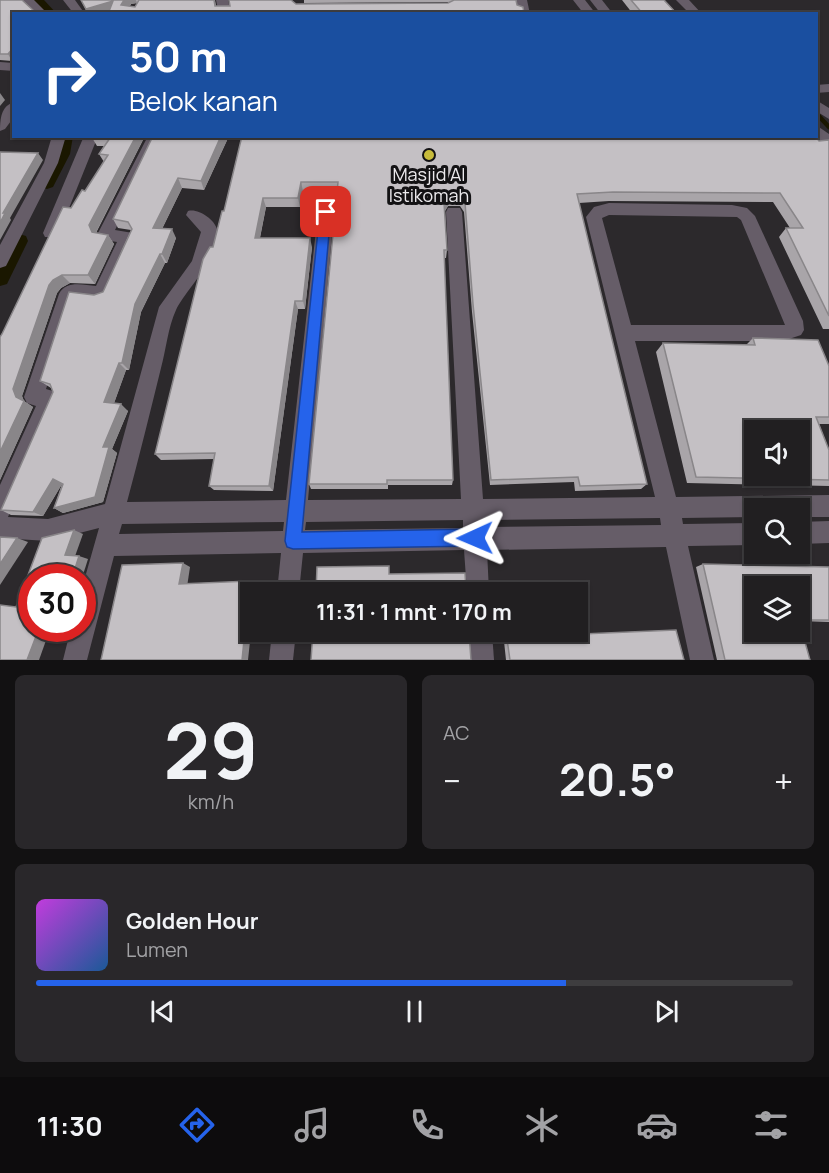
<!DOCTYPE html>
<html lang="id">
<head>
<meta charset="utf-8">
<style>
  body { margin:0; font-family:Manrope,sans-serif; background:#29272a; color:#f1f3f6; height:100vh; display:flex; flex-direction:column; font-size:22px; white-space:nowrap }
  * { box-sizing:border-box; margin:0 }
  p { font-size:20px; color:#a2a2a5 }
  .icon { flex:none; width:33px; height:33px; fill:none; stroke:currentColor; stroke-width:2; stroke-linecap:round; stroke-linejoin:round }
  .map { position:relative; height:660px; overflow:hidden }
  .details { display:flex; flex-direction:column; gap:15px; padding:15px; background:#121112; flex:1 }
  .details>* { flex:none }
  .top-card { position:absolute; left:12px; top:12px; width:806px; height:126px; border-radius:0px; box-shadow:0 2px 4px #0004,0 0 0 2px #3e3d3f; background:#1a4fa0; color:#fff; overflow:hidden }
  .tools { position:absolute; left:744px; top:420px; display:grid; gap:12px }
  .tools a { display:grid; place-items:center; width:66px; height:66px; border-radius:0px; background:#211f21; box-shadow:0 2px 4px #0004,0 0 0 2px #3e3d3f; font-size:30px }
  .speed { position:absolute; left:18px; top:564px; display:flex; gap:12px; font-size:30px; font-weight:700; text-align:center }
  .speed>* { display:grid; place-content:center; width:78px; height:78px; border-radius:50%; background:#211f21; box-shadow:0 2px 4px #0004,0 0 0 2px #3e3d3f; line-height:1 }
  .speed .limit { border:9px solid #d22; background:#fff; color:#111 }
  .pin { position:absolute; display:grid; place-items:center; width:51px; height:51px; color:#fff; margin:-26px; border-radius:12px; box-shadow:0 3px 9px #0006 }
  .me { position:absolute; width:66px; margin:-33px; rotate:269deg; stroke-linejoin:round; filter:drop-shadow(0 0 4px #0008) }
  .turn { display:flex; align-items:center; gap:21px; height:126px; padding:0 18px; font-size:27px }
  .turn .icon { width:78px; height:78px; stroke-width:2.5 }
  .turn b { display:block; font-size:42px; line-height:51px }
  .big { font-size:45px; font-weight:700; line-height:1.1 }
  .details .card { flex:1; display:flex; flex-direction:column; justify-content:center; gap:9px; min-width:0; padding:0 21px; border-radius:9px; background:#29272a }
  .details .dial { align-items:center; gap:0 }
  .dial b { font-size:78px; line-height:1 }
  .song { display:flex; align-items:center; gap:18px }
  .cover { width:72px; height:72px; border-radius:9px; background:linear-gradient(135deg,hsl(290 70% 55%),hsl(210 70% 35%)) }
  .played { height:6px; border-radius:3px; background:linear-gradient(90deg,#2563eb 70%,#3e3d3f 70%) }
  .keys { display:flex; justify-content:space-around; direction:ltr }
  .heat { display:flex; justify-content:space-between; align-items:center; font-size:33px; direction:ltr }
  .details .tiles { flex:1; display:grid; gap:15px; grid-template-columns:1fr 1fr }
  .card:last-child { grid-column:span 2 }
  .trip { position:absolute; left:240px; top:582px; width:348px; height:60px; border-radius:0px; background:#211f21; box-shadow:0 2px 4px #0004,0 0 0 2px #3e3d3f; font-weight:700; line-height:60px; text-align:center }
  .menu { display:flex; height:96px; justify-content:space-around; align-items:center; background:#0d0c0d; color:#a2a2a5 }
  .menu .icon { width:42px; height:42px }
  .menu .on { color:#2563eb }
  .menu b { font-size:27px; color:#f1f3f6 }
  .map>svg:first-child { display:block }
</style>
</head>
<body>
<div class="map">
<svg width="829" height="660" viewBox="0 0 829 660">
  <rect width="100%" height="100%" fill="#2c292c"/>
  <g fill="none" stroke-linecap="round" stroke-linejoin="round">
    <path stroke="#1a1700" stroke-width="4.5" d="M816,113L829,127"/>
    <g fill="#1a1700" fill-rule="evenodd">
      <path d="M29,0H44L57,14H43Z"/>
      <path d="M57,136H73L70,154L53,187L47,189L41,187L38,183L54,154Z"/>
      <path d="M19,234L26,236L28,241L7,284L0,286V259L12,236Z"/>
    </g>
    <g fill="#665d68" fill-rule="evenodd">
      <path d="M21,0H34L48,14H36Z"/>
      <path d="M63,0H75L85,14H74Z"/>
      <path d="M216,0H228L231,14H219Z"/>
      <path d="M515,0H527L530,14H518Z"/>
      <path d="M573,0H585L596,14H584Z"/>
      <path d="M590,0H602L613,14H601Z"/>
      <path d="M676,0H689L702,14H690Z"/>
      <path d="M0,62L14,63V71L0,70Z"/>
      <path d="M829,84V92L816,93V85Z"/>
      <path d="M816,100L829,108V119L816,111Z"/>
      <path d="M14,102V117L5,129L0,131C0,119 1,106 14,102Z"/>
      <path d="M816,125L829,134V147L815,136Z"/>
      <path d="M52,136H66L58,163L6,266L0,268V245L44,163Z"/>
      <path d="M84,136H98L59,233L57,237H45L43,233Z"/>
      <path d="M148,136H162L115,230L133,233L135,237L107,299L101,301L75,298L46,389L56,392L59,398L8,517L48,519L105,504L159,307L192,261L201,232L186,215L188,211C198,208 214,219 217,229C223,255 185,290 176,310C168,327 166,350 161,368C150,413 139,457 127,502L286,500L318,212L320,208H332L334,212L308,500L461,499L446,212L448,208H460L462,212L483,499L655,497L586,217L594,207L609,203L732,205L747,208L755,216L803,321L804,330L801,335L783,341H635L676,497L829,495V517H800V508H754V517L682,518L683,524L754,523V545L688,546L714,660H690L666,547L487,550L489,592H467L464,550L303,553L299,592H277L281,553L114,556L87,660H63L71,628H82V588L99,528L48,541L0,538V485L36,406L27,403L24,397L59,294C66,280 83,285 96,286L117,242L99,239L97,235ZM609,215L737,217L741,220L785,325H631L602,218ZM660,518L661,525L485,527L484,520ZM463,520V528L305,530L306,522ZM284,522L283,531L119,534L122,524Z"/>
      <path d="M829,521V543L800,544V522Z"/>
      <path d="M272,632H296L293,660H269Z"/>
      <path d="M468,632H492L494,660H470Z"/>
    </g>
  </g>
  <g fill="#a9a5a9" fill-rule="evenodd">
    <path d="M0,0L12,61L0,60Z"/>
    <path d="M81,0H215L216,6L296,4L449,3L448,2L304,3V0H516L517,5L88,14ZM137,3L135,7L130,6L131,4Z"/>
    <path d="M622,0H664L677,14H633Z"/>
    <path d="M91,136H145L96,233L108,235L114,244L95,284L70,283L61,288L57,293L22,396L24,401L33,407L0,480V337L71,208L85,191L104,162L99,154L104,146H97Z"/>
    <path d="M229,136L204,190L182,188L162,229L176,238L167,263H165L141,312L129,370H126L114,403L128,411L112,449L117,453L103,502L63,513L54,508L62,484L43,516L11,515L1,510L53,392L51,388L40,381L94,295L103,292L131,230L118,228L113,219Z"/>
    <path d="M242,136L819,141L829,140V329H823L779,237L786,228H790L773,202L609,201L579,203L647,484L641,489L575,491L574,482L490,485L472,312L464,212L460,206H448L445,211L447,250L446,258H444L453,480L452,485H388V489H311L309,484L337,191H303L300,207H266L260,238L312,247L305,309H298L273,491L214,490L209,486L214,459L161,460L155,454L213,247L224,211Z"/>
    <path d="M753,338L829,366V424H819L829,450V486L687,483L656,352L663,343L746,345Z"/>
    <path d="M703,564L829,567V622L800,621V586H754L810,660H717L696,567Z"/>
    <path d="M503,632H578L582,634L684,660H506Z"/>
  </g>
  <g fill="#898689">
    <path d="M124,0H136L137,3L131,4L125,14L121,5Z"/>
    <path d="M113,1L118,10L107,14H88L86,9Z"/>
    <path d="M14,47V59L12,61L8,54Z"/>
    <path d="M0,93L5,100L0,106Z"/>
    <path d="M136,136H145L95,234L92,232L89,225Z"/>
    <path d="M221,136H229L204,190L201,181Z"/>
    <path d="M38,153L43,160L10,218L11,220L0,240V223L3,213Z"/>
    <path d="M178,178L182,188L158,237L153,228Z"/>
    <path d="M301,182L303,191L300,207L298,198Z"/>
    <path d="M449,197L448,206L444,212V203Z"/>
    <path d="M263,198L266,207L258,247L255,238Z"/>
    <path d="M172,229L176,238L167,263L162,254Z"/>
    <path d="M108,235L114,244L95,284L88,275Z"/>
    <path d="M310,238L312,247L305,309L303,301Z"/>
    <path d="M160,254L165,263L141,312L129,370L122,363L135,304Z"/>
    <path d="M62,275L70,283L61,288L57,293L22,396L24,401L33,407L0,480V452L16,397L13,389L49,285L53,280Z"/>
    <path d="M295,301L298,309L273,491L269,486Z"/>
    <path d="M119,363L126,370L112,409L104,402Z"/>
    <path d="M121,404L128,411L112,449L117,453L103,502L63,513L54,508L103,447Z"/>
    <path d="M53,479L62,484L43,516L33,512Z"/>
    <path d="M74,530L83,534L74,559L65,555Z"/>
    <path d="M17,538L28,542L0,585V564Z"/>
    <path d="M79,556L88,559L82,578H72Z"/>
    <path d="M183,563L190,567L187,587L179,584Z"/>
    <path d="M250,581L256,584L255,592H250L251,632L248,660H242Z"/>
    <path d="M58,628H69L67,633L57,632Z"/>
    <path d="M38,631L49,632L39,660H27Z"/>
  </g>
  <g fill="#c4c0c4" stroke="#898689" stroke-width="1.5" fill-rule="evenodd">
    <path d="M0,0H22L34,11L32,14H14V47L8,54H0Z"/>
    <path d="M81,0H124L121,5L135,7L139,0H214L215,6H230L229,0H291L296,4L448,3L454,0H516L517,5L523,7L524,14H108L113,1L86,9Z"/>
    <path d="M631,0H664L677,14H643Z"/>
    <path d="M91,136H136L89,225L92,232L108,235L88,275H62L53,280L49,285L13,389L16,397L24,401L0,452V337L2,334L63,207L71,208L82,190L85,191L108,155L99,154L110,138Z"/>
    <path d="M153,136H221L201,181L178,178L153,228L172,229L162,254H160L135,304L122,363H119L104,402L121,404L103,447H109L95,497L54,508L63,484L53,479L33,512L1,510L53,392L50,384L40,381L69,292L94,295L103,292L132,229L128,222L113,219Z"/>
    <path d="M242,136H815L819,141L829,140V316L786,228H803L780,193L613,192L577,194L647,484L580,486L578,477L491,480L473,304L465,203L461,197H449L444,203L447,250H444L453,480H387V484H309L338,182H301L298,198H263L255,238H310L303,301H295L269,486H209L215,453L155,454L203,259L210,247H213L222,211H224Z"/>
    <path d="M0,152L38,153L3,213H5L0,223Z"/>
    <path d="M753,338L818,340L829,366V417H816L829,450V480L696,477L663,343L755,345ZM754,430H800V476H754Z"/>
    <path d="M74,530L65,555L79,556L72,578H32V628H58L57,632L38,631L27,660H0V605L16,607L42,538Z"/>
    <path d="M0,537L17,538L0,564Z"/>
    <path d="M183,563L179,584L250,581L242,660H101L122,565Z"/>
    <path d="M703,564L829,567V620H800V586H754V632H800V624L810,660H725Z"/>
    <path d="M389,566V574L465,573L466,592H316L317,567Z"/>
    <path d="M578,624H580L582,634L676,630L684,660H510L506,632H578Z"/>
    <path d="M313,632H469L471,660H311Z"/>
  </g>
  <path fill="#2563eb" stroke="#184099" stroke-width="1.5" d="M326,207L331,212L302,532L475,529L481,532L483,538L481,544L475,546L293,549L287,547L285,541L320,212Z"/>
  <circle fill="#c7bb3b" stroke="#131214" stroke-width="2" cx="429" cy="155" r="6"/>
  <g text-anchor="middle" stroke-width="6" stroke-linejoin="round" paint-order="stroke">
    <g font-size="18" fill="#eceaed" stroke="#131214">
      <text x="429" y="181">Masjid Al<tspan x="429" dy="21">Istikomah</tspan></text>
    </g>
  </g>
</svg>
<div class="tools">
<a><svg class="icon" aria-label="sound" viewBox="0 0 24 24"><path d="M4 9h4l5-4v14l-5-4H4zM17 9q2 3 0 6"/></svg></a>
<a><svg class="icon" aria-label="search" viewBox="0 0 24 24"><circle cx="10" cy="10" r="6"/><path d="M15 15l6 6"/></svg></a>
<a><svg class="icon" aria-label="layers" viewBox="0 0 24 24"><path d="M12 4l9 5-9 5-9-5zM3 14l9 5 9-5"/></svg></a>
</div>
<div class="speed"><div class="limit">30</div></div>
<div class="pin" style="left:326px;top:212px;background:#d93025"><svg class="icon" aria-label="arrive" viewBox="0 0 24 24"><path d="M6 21V4h12l-3 4 3 4H6"/></svg></div>
<svg class="me" style="left:475px;top:538px" viewBox="-20 -20 40 40"><path d="M0-17L14 15 0 8-14 15z" fill="#2563eb" stroke="#fff" stroke-width="4"/></svg>
<div class="trip">11:31 · 1 mnt · 170 m</div>
<div class="top-card">
<div class="turn"><svg class="icon" aria-label="right" viewBox="0 0 24 24"><path d="M7 20v-9h11M14 6l5 5-5 5"/></svg><div><b>50 m</b>Belok kanan</div></div>
</div>
</div>
<section class="details">
<div class="tiles">
<div class="card dial"><b>29</b><p>km/h</p></div>
<div class="card"><p>AC</p>
<div class="heat"><a>−</a><b class="big">20.5°</b><a>+</a></div>
</div>
<div class="card">
<div class="song"><i class="cover"></i><div><b>Golden Hour</b><p>Lumen</p></div></div>
<div class="played"></div>
<div class="keys"><svg class="icon" aria-label="previous" viewBox="0 0 24 24"><path d="M18 5L8 12l10 7zM5 5v14"/></svg><svg class="icon" aria-label="pause" viewBox="0 0 24 24"><path d="M8 5v14M16 5v14"/></svg><svg class="icon" aria-label="next" viewBox="0 0 24 24"><path d="M6 5l10 7-10 7zM19 5v14"/></svg></div>
</div>
</div>
</section>
<nav class="menu">
<b>11:30</b>
<svg class="icon on" aria-label="directions" viewBox="0 0 24 24"><path d="M12 3l9 9-9 9-9-9zM9 14v-3h6M13 9l2 2-2 2"/></svg>
<svg class="icon" aria-label="music" viewBox="0 0 24 24"><path d="M9 18V5l10-2v13"/><circle cx="6" cy="18" r="3"/><circle cx="16" cy="16" r="3"/></svg>
<svg class="icon" aria-label="phone" viewBox="0 0 24 24"><path d="M5 4h4l2 5-3 2q2 4 5 5l2-3 5 2v4C11 20 4 13 5 4z"/></svg>
<svg class="icon" aria-label="climate" viewBox="0 0 24 24"><path d="M12 3v18M4 7l16 10M4 17L20 7"/></svg>
<svg class="icon" aria-label="car" viewBox="0 0 24 24"><path d="M5 17H2v-5l4-1 3-4h7l3 4 3 1v5h-3M9 17h6M6 11h13"/><circle cx="7" cy="17" r="2"/><circle cx="17" cy="17" r="2"/></svg>
<svg class="icon" aria-label="filters" viewBox="0 0 24 24"><path d="M4 7h16M4 17h16"/><circle cx="9" cy="7" r="2"/><circle cx="15" cy="17" r="2"/></svg>
</nav>
</body>
</html>
